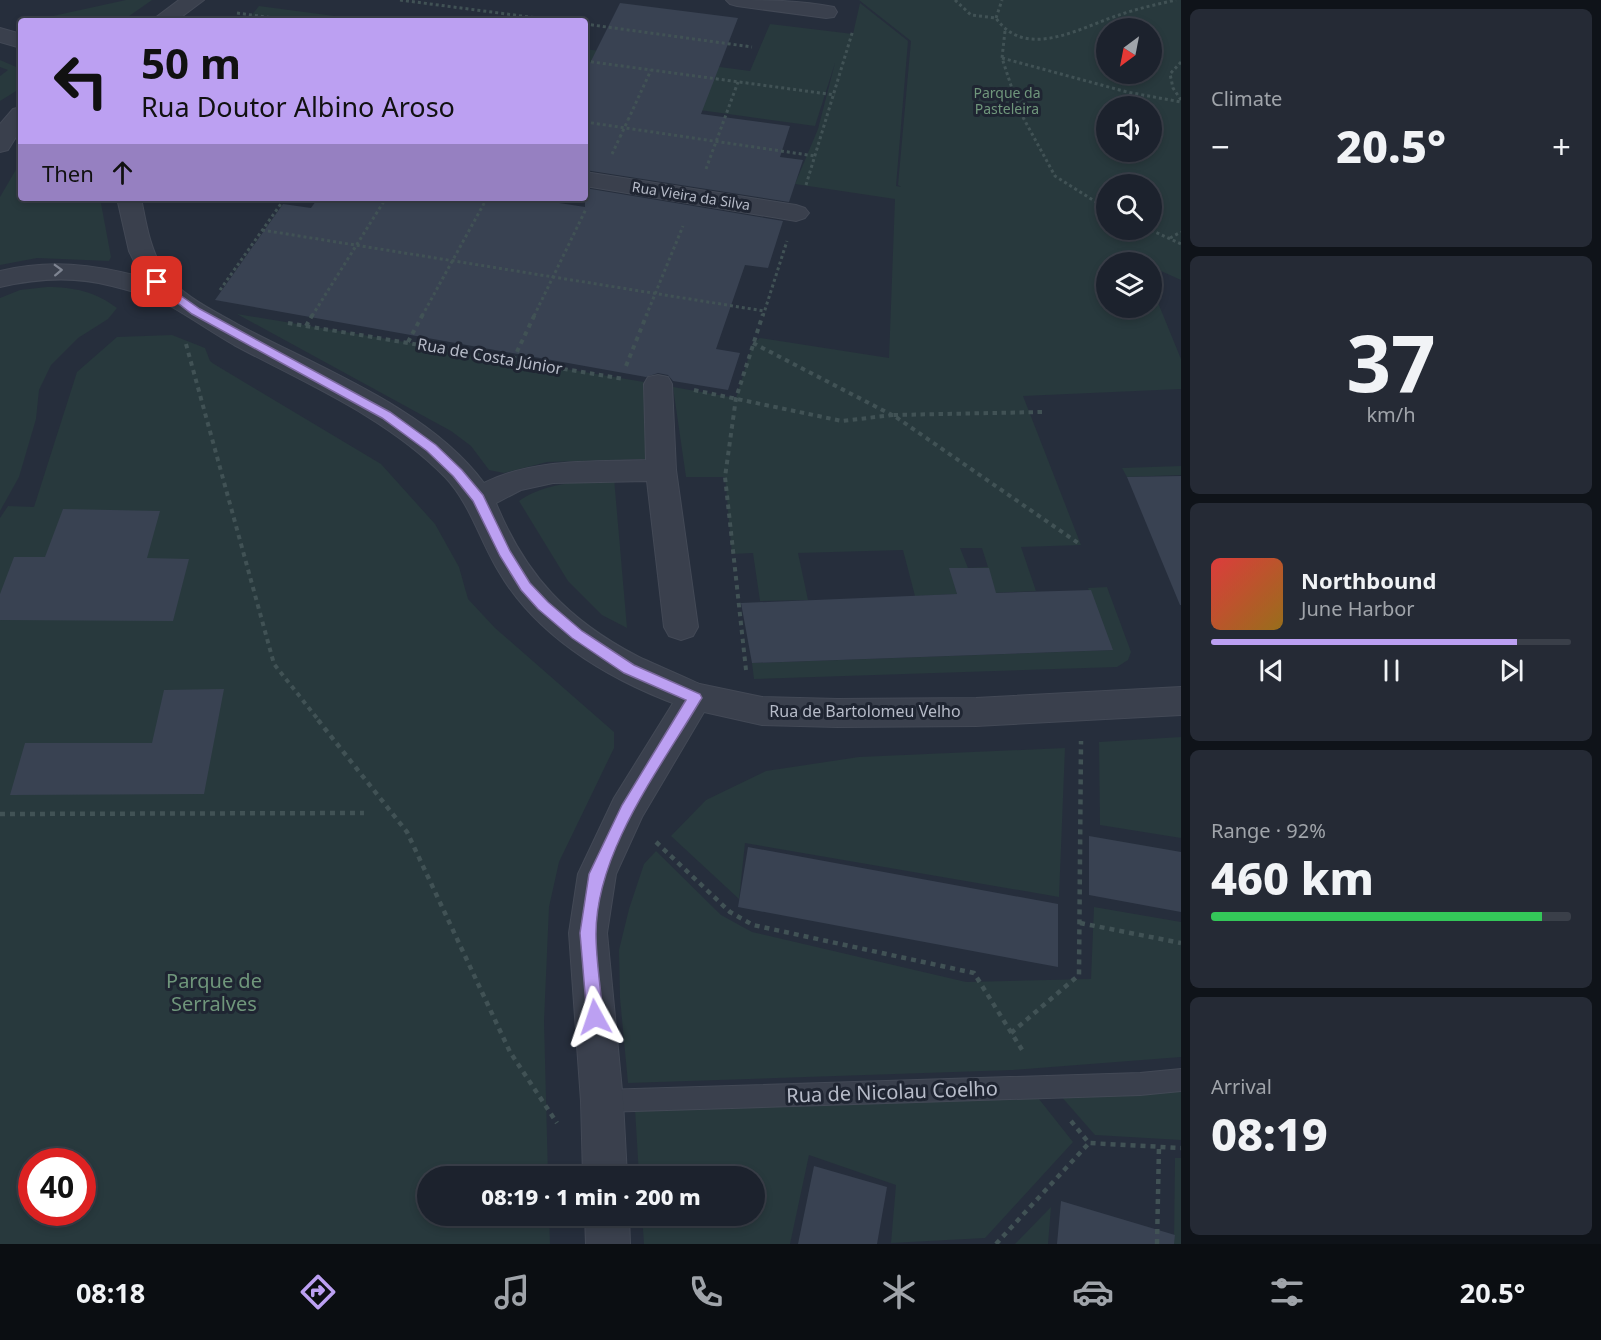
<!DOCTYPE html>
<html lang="en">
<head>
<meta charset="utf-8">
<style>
  body { margin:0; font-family:"Noto Sans",sans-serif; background:#252a35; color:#f1f3f6; height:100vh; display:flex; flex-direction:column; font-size:22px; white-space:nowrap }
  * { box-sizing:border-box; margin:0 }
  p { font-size:20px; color:#a0a4aa }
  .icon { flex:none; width:33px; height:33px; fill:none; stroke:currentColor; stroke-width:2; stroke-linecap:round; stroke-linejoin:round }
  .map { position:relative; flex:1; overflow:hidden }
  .drawer { display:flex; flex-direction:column; gap:9px; padding:9px; background:#0f1319; width:420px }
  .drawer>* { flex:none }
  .guide { position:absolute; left:18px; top:18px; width:570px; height:183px; border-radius:6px; box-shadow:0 3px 9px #0003,0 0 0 2px #3a3f49; background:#bca0f2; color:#111; overflow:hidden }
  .needle { width:39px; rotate:212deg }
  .fabs { position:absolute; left:1096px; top:18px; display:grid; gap:12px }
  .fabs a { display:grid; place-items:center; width:66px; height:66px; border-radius:50%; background:#1c222d; box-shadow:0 3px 9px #0003,0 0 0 2px #3a3f49; font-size:30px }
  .speed { position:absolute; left:18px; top:1148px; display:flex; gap:12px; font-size:30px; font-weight:700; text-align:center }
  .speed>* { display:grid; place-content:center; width:78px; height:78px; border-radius:50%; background:#1c222d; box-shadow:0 3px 9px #0003,0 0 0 2px #3a3f49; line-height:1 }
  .speed .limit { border:9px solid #d22; background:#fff; color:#111 }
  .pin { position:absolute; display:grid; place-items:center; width:51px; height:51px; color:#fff; margin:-26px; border-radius:12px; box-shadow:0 3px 9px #0006 }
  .me { position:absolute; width:66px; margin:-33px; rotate:355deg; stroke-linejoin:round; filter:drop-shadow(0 0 4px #0008) }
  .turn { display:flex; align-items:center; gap:21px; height:126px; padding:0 24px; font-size:27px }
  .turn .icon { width:78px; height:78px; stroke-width:2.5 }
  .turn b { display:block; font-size:42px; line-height:51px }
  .then { display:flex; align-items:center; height:57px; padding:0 24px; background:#0003; gap:12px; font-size:22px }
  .big { font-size:45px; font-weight:800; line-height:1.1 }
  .drawer .card { flex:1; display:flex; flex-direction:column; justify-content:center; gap:9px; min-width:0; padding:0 21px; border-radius:9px; background:#252a35 }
  .drawer .dial { align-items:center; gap:0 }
  .dial b { font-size:78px; line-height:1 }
  .song { display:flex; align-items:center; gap:18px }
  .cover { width:72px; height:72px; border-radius:9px; background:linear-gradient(135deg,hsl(0 70% 55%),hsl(40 70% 35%)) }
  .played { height:6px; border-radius:3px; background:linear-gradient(90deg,#bca0f2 85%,#3a3f49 85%) }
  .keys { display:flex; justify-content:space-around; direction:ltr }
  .heat { display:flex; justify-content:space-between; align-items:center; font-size:33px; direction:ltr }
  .charge { height:9px; border-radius:4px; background:linear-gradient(90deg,#34c759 92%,#3a3f49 0) }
  .trip { position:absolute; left:417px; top:1166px; width:348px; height:60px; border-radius:30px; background:#1c222d; box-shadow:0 3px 9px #0003,0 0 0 2px #3a3f49; font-weight:800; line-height:60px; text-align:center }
  .dock { display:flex; height:96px; justify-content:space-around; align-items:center; background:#0b0e12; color:#a0a4aa }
  .dock .icon { width:42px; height:42px }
  .dock .active { color:#bca0f2 }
  .dock b { font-size:27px; color:#f1f3f6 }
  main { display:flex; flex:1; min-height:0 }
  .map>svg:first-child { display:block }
</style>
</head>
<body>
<main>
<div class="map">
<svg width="1181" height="1244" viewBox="0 0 1181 1244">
  <rect width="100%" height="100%" fill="#262e3c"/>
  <g fill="#28393d" fill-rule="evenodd">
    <path d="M126,0H152L122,21H30Z"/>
    <path d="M859,0H1181V280L1152,267V262H1107V308H1152V288L1181,359V389L1023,396L1081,545L1021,547L1036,591L973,594L950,568L957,594L915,596L903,550L798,553L808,600L760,601L753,553L732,554L725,477H686L673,387L736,398L753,343L760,338L889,358L895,199L795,184L818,129L835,63L815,126L585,94V49L750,71L770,24L853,34L860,3L908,41L896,186L901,187L898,185L911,41ZM1107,28H1152V74H1107ZM1107,106H1152V152H1107ZM1107,184H1152V230H1107ZM960,548H982L988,567L968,568Z"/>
    <path d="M259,6L372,21H247Z"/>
    <path d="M0,60L21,69V88L0,101V76L8,70L0,67Z"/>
    <path d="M21,161V198H100L111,257L109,261L37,258L0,265V197Z"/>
    <path d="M47,287C74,287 96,292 117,308L108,319L78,338L51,365L39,390L36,419L19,477L0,511V298L20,290Z"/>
    <path d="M237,314L644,382L650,459L547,462L504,473L489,470L471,446L451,431Z"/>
    <path d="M172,335L205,348L210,361L214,364L381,464L435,524L459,567L468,599L495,628L614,732V748L559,862L549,907L544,1021L548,1176H428V1215H549L550,1244H0V518L8,506L34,507L77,372L117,337ZM32,1161H82V1212H32Z"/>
    <path d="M1181,466V475L1127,477L1122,468Z"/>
    <path d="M614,478L627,628L602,615L568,581L519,501C545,482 583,482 614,478Z"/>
    <path d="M1107,587L1131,652L1128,660L1117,667L754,679L752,663L1112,650L1088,588Z"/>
    <path d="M1181,737V838L1100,825L1099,742Z"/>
    <path d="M1065,748L1059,897L745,843L739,899L671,836L706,800L766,771L859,757Z"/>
    <path d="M656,851L721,915L752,932L966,982L1091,979L1094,907L1181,922V1057L1013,1070L628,1083L620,998L619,950L629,909L644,864Z"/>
    <path d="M1181,1090V1140L1095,1135L1060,1095Z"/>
    <path d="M1035,1094L1073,1142L985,1238L891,1243L896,1185L809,1155L790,1244H644L642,1215H754V1176H639L635,1109Z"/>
    <path d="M1175,1158H1181V1244H1174Z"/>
    <path d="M1051,1207L1048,1244H1015Z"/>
  </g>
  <g fill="#394252">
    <path d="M620,3L738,18L701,114L790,126L780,157L803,160L789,202L585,170V73Z"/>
    <path d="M585,188L783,221L768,268L745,265L716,349L740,353L728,390L673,381L668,375L658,373L646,377L215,300L283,204L311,208L318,198H527L585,207Z"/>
    <path d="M1181,476V605H1180L1127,477Z"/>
    <path d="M63,509L160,511L147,558L189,559L173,621L0,620V594L14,557H45Z"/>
    <path d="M949,568H989L996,593L1091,590L1113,650L752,663L741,603L957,594Z"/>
    <path d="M224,689L204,794L10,795L25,743H152L164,690Z"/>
    <path d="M1089,836L1181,852V912L1089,895Z"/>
    <path d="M748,847L1058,904V967L738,907Z"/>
    <path d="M814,1166L887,1187L877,1244H798Z"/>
    <path d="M1061,1201L1175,1235L1174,1244H1057Z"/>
  </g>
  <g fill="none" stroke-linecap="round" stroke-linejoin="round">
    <defs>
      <path id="service" d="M1181,1069V1091L1140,1095L602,1112L594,1109L590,1101L594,1093L602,1090L1140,1073Z"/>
      <g id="minor">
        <path d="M179,0H204L176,21H151Z"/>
        <path d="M726,0C762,0 798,0 834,7L837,12L834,17L826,18L737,6L730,4Z"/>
        <path d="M0,28L21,34V48L0,42Z"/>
        <path d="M21,107V129L8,150L0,152V124L13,109Z"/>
        <path d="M585,172L796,205L805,208L809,213L805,218L796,221L585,186Z"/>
        <path d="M117,198H141C146,223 150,250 164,271C180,295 212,310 237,324C317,367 429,408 484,483C534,458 591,462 646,460L644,384L648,377L658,375L668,377L672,384L676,470L698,627L693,636L681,640L669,636L664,627L647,481L553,483L521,490L496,503C525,575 568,620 637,656C648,662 703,684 708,689C710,691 711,694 712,697L707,707L695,711C620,686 540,642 499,572C480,541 470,503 445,477C386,417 307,384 234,345C213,333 193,319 172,307C154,297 132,291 112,286C75,276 38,278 0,287V271C49,259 93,264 142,277L129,251Z"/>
      </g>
      <g id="tertiary">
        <path d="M695,683L762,697L837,699L976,698L1181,687V715L976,726L837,727L762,725L704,712L642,817L616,874L607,933L623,1101L627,1176H583L581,1101L569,933L578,874L614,798L683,687Z"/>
        <path d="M585,1215H629L630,1244H586Z"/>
      </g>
    </defs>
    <use href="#service" stroke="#434956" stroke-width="2"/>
    <use href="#minor" stroke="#434956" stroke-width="2"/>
    <use href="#tertiary" stroke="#434956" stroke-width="2"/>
    <g stroke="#415255" stroke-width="3" stroke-dasharray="3 3" stroke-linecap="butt">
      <path d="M400,0L560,21"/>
      <path d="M955,0L971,15L996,18C1026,62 1083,26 1122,14C1140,8 1158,4 1176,0"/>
      <path d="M237,13L296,21"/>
      <path d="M996,18L1002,0"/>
      <path d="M585,24L752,47"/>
      <path d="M1005,31L1002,58L1019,110L1055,176L1107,209"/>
      <path d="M1002,58L1127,92L1181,102"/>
      <path d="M585,61L835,95"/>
      <path d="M1181,62L1170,74L1173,88L1181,100"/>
      <path d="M628,120L651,70"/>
      <path d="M585,122L815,156"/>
      <path d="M612,154L620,137"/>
      <path d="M706,169L738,82"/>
      <path d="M806,185L853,30"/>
      <path d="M262,230L764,311"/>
      <path d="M1151,230L1181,244"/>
      <path d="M1170,238L1181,232"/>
      <path d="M220,290L285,198"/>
      <path d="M312,316L386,198"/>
      <path d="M422,316L487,198"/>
      <path d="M534,316L586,209"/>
      <path d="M646,316L683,226"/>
      <path d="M763,316L787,241"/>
    </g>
    <g stroke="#415255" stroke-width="4" stroke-dasharray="4.5 4.5" stroke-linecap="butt">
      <path d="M288,323L624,379"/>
      <path d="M306,326L313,314"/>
      <path d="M408,342L423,314"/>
      <path d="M753,343L892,415"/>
      <path d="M186,344L274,664L320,722"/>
      <path d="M513,360L535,314"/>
      <path d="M626,366L647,314"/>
      <path d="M694,390L842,421L893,415"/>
      <path d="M1042,412L893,415L1081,545"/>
      <path d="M746,670L725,477L736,398L763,314"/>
    </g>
    <g stroke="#415255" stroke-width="4.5" stroke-dasharray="5 5" stroke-linecap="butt">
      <path d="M318,720L407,832L510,1052L557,1123"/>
      <path d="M0,814L364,813"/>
      <path d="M656,842L730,912L753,925L974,973L1024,1053"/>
      <path d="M1080,923L1181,943"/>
      <path d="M1011,1033L1079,975L1081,741"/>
      <path d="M1071,1121L1089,1143L1181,1148"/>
      <path d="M996,1244L1089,1143"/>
      <path d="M1157,1244L1159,1146"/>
    </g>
    <use href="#service" fill="#3a404d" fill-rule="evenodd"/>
    <use href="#minor" fill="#3a404d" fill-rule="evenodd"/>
    <use href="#tertiary" fill="#3a404d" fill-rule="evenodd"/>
    <path stroke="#415255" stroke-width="3" stroke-dasharray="3 3" stroke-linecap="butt" d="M620,137L628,120"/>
  </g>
  <defs><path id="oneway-chevron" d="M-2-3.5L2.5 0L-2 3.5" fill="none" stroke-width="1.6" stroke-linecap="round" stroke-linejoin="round" transform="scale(1.5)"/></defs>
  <use stroke="#7e8491" href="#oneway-chevron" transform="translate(58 270) rotate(-2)"/>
  <path fill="#bca0f2" stroke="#7a689d" stroke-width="1.5" d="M157,279L200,309L390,412L436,445L462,470L483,495L510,551L530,583L548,602L582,631L634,665L700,694L702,698L700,701C659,770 596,852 596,934C596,961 601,989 603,1017L601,1022L595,1025L589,1022L587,1017L580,933L589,874L622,805L686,700L624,673L572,638L538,609L521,590L500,556L473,501L453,476L427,451L382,418L192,314L153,284L152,282Z"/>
  <g text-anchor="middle" stroke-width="6" stroke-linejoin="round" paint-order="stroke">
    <g font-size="14" fill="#6f967b" stroke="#1f2532">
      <text x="1007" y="98">Parque da<tspan x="1007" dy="16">Pasteleira</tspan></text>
    </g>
    <g font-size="14" fill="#b6bbc8" stroke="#1f2532">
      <text transform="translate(691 196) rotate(9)" y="5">Rua Vieira da Silva</text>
    </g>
    <g font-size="16" fill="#b6bbc8" stroke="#1f2532">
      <text transform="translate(490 356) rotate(10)" y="6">Rua de Costa Júnior</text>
      <text x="865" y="717">Rua de Bartolomeu Velho</text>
    </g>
    <g font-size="20" fill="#6f967b" stroke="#1f2532">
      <text x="214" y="988">Parque de<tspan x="214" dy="23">Serralves</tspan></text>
    </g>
    <g font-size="20" fill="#b6bbc8" stroke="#1f2532">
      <text transform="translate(892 1092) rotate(-2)" y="7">Rua de Nicolau Coelho</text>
    </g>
  </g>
</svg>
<div class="fabs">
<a><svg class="needle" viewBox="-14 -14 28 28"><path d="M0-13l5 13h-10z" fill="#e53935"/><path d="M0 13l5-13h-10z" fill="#a0a4aa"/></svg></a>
<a><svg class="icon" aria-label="sound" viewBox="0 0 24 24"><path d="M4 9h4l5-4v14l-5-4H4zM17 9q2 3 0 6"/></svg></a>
<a><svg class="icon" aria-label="search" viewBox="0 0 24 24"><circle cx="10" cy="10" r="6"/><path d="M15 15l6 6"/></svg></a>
<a><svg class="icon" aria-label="layers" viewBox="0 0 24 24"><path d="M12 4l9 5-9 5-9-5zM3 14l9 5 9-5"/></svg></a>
</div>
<div class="speed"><div class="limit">40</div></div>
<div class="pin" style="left:157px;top:282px;background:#d93025"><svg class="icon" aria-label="arrive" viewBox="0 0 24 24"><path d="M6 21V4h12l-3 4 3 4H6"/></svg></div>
<svg class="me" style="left:595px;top:1017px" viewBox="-20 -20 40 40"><path d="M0-17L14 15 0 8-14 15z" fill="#bca0f2" stroke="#fff" stroke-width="4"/></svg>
<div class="trip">08:19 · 1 min · 200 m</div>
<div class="guide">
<div class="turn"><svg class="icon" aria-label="left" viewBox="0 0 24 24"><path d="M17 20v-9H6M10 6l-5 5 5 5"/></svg><div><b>50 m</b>Rua Doutor Albino Aroso</div></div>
<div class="then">Then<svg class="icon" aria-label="ahead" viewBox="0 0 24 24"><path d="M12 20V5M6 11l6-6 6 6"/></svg></div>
</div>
</div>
<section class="drawer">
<div class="card"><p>Climate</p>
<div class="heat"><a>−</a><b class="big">20.5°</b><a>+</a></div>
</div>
<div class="card dial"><b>37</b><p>km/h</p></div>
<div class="card">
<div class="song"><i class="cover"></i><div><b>Northbound</b><p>June Harbor</p></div></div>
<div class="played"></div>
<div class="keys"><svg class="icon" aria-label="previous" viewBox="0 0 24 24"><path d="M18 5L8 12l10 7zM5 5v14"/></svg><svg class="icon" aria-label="pause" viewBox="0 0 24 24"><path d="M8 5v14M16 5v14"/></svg><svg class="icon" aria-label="next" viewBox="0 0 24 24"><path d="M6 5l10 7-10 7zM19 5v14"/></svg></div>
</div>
<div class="card"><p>Range · 92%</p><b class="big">460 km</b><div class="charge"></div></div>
<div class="card"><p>Arrival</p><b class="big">08:19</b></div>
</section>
</main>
<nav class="dock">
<b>08:18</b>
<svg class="icon active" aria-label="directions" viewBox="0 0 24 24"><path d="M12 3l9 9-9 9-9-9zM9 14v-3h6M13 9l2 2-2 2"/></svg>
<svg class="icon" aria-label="music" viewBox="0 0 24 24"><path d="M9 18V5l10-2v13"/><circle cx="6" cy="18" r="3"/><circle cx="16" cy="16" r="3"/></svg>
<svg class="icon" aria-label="phone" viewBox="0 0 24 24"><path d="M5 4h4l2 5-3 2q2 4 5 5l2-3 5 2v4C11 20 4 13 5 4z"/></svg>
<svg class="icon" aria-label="climate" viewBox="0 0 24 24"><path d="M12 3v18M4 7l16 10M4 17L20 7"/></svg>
<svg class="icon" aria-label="car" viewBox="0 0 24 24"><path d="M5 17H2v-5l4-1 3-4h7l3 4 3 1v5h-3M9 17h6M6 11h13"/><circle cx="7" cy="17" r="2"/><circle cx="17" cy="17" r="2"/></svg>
<svg class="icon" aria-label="filters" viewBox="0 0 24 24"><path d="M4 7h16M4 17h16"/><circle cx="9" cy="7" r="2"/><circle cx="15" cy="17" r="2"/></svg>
<b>20.5°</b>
</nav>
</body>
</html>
